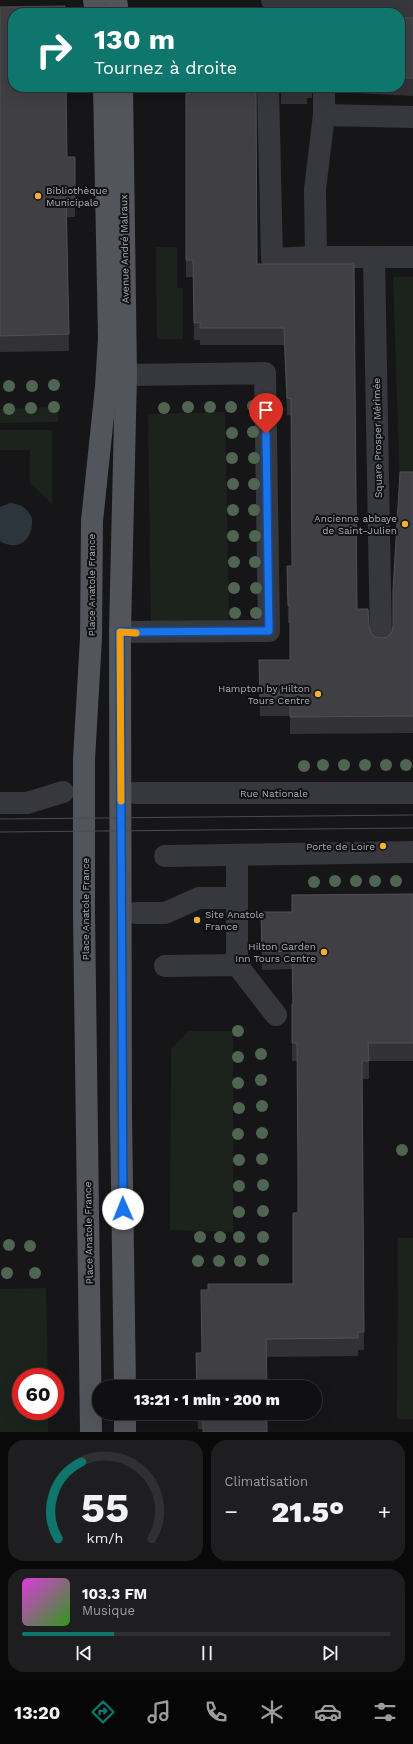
<!DOCTYPE html>
<html lang="fr">
<head>
<meta charset="utf-8">
<style>
  body { margin:0; font-family:"Work Sans",sans-serif; background:#1e1e20; color:#f1f3f6; height:100vh; display:flex; flex-direction:column; font-size:15px; white-space:nowrap }
  * { box-sizing:border-box; margin:0 }
  p { font-size:13px; color:#9c9d9f }
  .icon { flex:none; width:22px; height:22px; fill:none; stroke:currentColor; stroke-width:2; stroke-linecap:round; stroke-linejoin:round }
  .map { position:relative; height:1432px; overflow:hidden }
  .panel { display:flex; flex-direction:column; gap:8px; padding:8px; background:#09090a; flex:1 }
  .panel>* { flex:none }
  .banner { position:absolute; left:8px; top:8px; width:397px; height:84px; border-radius:16px; box-shadow:0 4px 16px #0002,0 0 0 1px #303032; background:#0f766e; color:#fff; overflow:hidden }
  .speed { position:absolute; left:12px; top:1368px; display:flex; gap:8px; font-size:20px; font-weight:700; text-align:center }
  .speed>* { display:grid; place-content:center; width:52px; height:52px; border-radius:50%; background:#101012; box-shadow:0 4px 16px #0002,0 0 0 1px #303032; line-height:1 }
  .speed .limit { border:6px solid #d22; background:#fff; color:#111 }
  .pin { position:absolute; display:grid; place-items:center; width:34px; height:34px; color:#fff; margin:-41px -17px; border-radius:50% 50% 50% 0; rotate:-45deg; box-shadow:0 0 4px #0007 }
  .pin .icon { rotate:45deg }
  .me { position:absolute; width:44px; margin:-22px; rotate:359deg; stroke-linejoin:round; filter:drop-shadow(0 0 3px #0008) }
  .turn { display:flex; align-items:center; gap:14px; height:84px; padding:0 20px; font-size:18px }
  .turn .icon { width:52px; height:52px; stroke-width:2.5 }
  .turn b { display:block; font-size:28px; line-height:34px }
  .big { font-size:30px; font-weight:800; line-height:1.1 }
  .panel .tile { flex:1; display:flex; flex-direction:column; justify-content:center; gap:6px; min-width:0; padding:0 14px; border-radius:16px; background:#1e1e20 }
  .panel .dial { align-items:center; gap:0 }
  .dial svg { height:104px; overflow:visible; fill:none; stroke:#303032; stroke-width:7; stroke-linecap:round; text-anchor:middle }
  .dial text { fill:#f1f3f6; stroke:none }
  .song { display:flex; align-items:center; gap:12px }
  .cover { width:48px; height:48px; border-radius:6px; background:linear-gradient(135deg,hsl(300 70% 55%),hsl(110 70% 35%)) }
  .played { height:4px; border-radius:2px; background:linear-gradient(90deg,#0f766e 25%,#303032 25%) }
  .keys { display:flex; justify-content:space-around; direction:ltr }
  .heat { display:flex; justify-content:space-between; align-items:center; font-size:22px; direction:ltr }
  .panel .tiles { flex:1; display:grid; gap:8px; grid-template-columns:1fr 1fr }
  .tile:last-child { grid-column:span 2 }
  .trip { position:absolute; left:92px; top:1380px; width:230px; height:40px; border-radius:20px; background:#101012; box-shadow:0 4px 16px #0002,0 0 0 1px #303032; font-weight:800; line-height:40px; text-align:center }
  .menu { display:flex; height:64px; justify-content:space-around; align-items:center; background:#060607; color:#9c9d9f }
  .menu .icon { width:28px; height:28px }
  .menu .on { color:#0f766e }
  .menu b { font-size:18px; color:#f1f3f6 }
  .map>svg:first-child { display:block }
</style>
</head>
<body>
<div class="map">
<svg width="413" height="1432" viewBox="0 0 413 1432">
  <rect width="100%" height="100%" fill="#161618"/>
  <g fill="#1c231d">
    <path d="M156,247H177V288H183V339H157Z"/>
    <path d="M393,277H413V489H400Z"/>
    <path d="M58,407V422L0,423V409Z"/>
    <path d="M225,412L229,623L151,624L148,414Z"/>
    <path d="M0,430H52V504L30,483V450H0Z"/>
    <path d="M189,1031H233V1232L170,1230L171,1049Z"/>
    <path d="M398,1238H413V1419H397Z"/>
    <path d="M46,1288L48,1377H21V1411H48V1432H0V1289Z"/>
  </g>
  <path fill="#2c353c" d="M10,503C21,504 27,508 32,518C34,538 19,553 0,541V507Z"/>
  <g fill="none" stroke-linecap="round" stroke-linejoin="round">
    <g stroke="#37383d" stroke-width="22">
      <path d="M272,0L298,3L413,8"/>
      <path d="M268,87L272,259L316,257H413"/>
      <path d="M324,115L413,117"/>
      <path d="M316,257L315,189L324,115V87"/>
      <path d="M374,257L381,643"/>
      <path d="M120,632L269,631L265,373L126,375"/>
      <path d="M135,793H413"/>
      <path d="M0,803H27L63,792"/>
      <path d="M165,856L413,852"/>
      <path d="M136,913H165L199,898H237"/>
      <path d="M237,965V855"/>
      <path d="M165,966L237,965L276,1015"/>
    </g>
    <g stroke="#53555c" stroke-width="22">
      <path d="M94,0L96,13"/>
      <path d="M116,0L118,13"/>
      <path d="M122,87L126,375L120,632L121,1116L125,1387"/>
      <path d="M125,1413V1432"/>
      <path d="M91,1432L84,914V759L91,638L92,521L106,387L109,339L104,87"/>
    </g>
    <g stroke="#4a4c52" stroke-width="1">
      <path d="M0,819L413,815"/>
      <path d="M0,832L413,828"/>
    </g>
  </g>
  <g fill="#506452">
    <circle cx="54" cy="385" r="6"/>
    <circle cx="9" cy="386" r="6"/>
    <circle cx="32" cy="386" r="6"/>
    <circle cx="253" cy="406" r="6"/>
    <circle cx="54" cy="407" r="6"/>
    <circle cx="188" cy="407" r="6"/>
    <circle cx="210" cy="407" r="6"/>
    <circle cx="231" cy="407" r="6"/>
    <circle cx="31" cy="408" r="6"/>
    <circle cx="164" cy="408" r="6"/>
    <circle cx="9" cy="409" r="6"/>
    <circle cx="253" cy="432" r="6"/>
    <circle cx="232" cy="433" r="6"/>
    <circle cx="232" cy="458" r="6"/>
    <circle cx="254" cy="458" r="6"/>
    <circle cx="233" cy="484" r="6"/>
    <circle cx="254" cy="484" r="6"/>
    <circle cx="233" cy="510" r="6"/>
    <circle cx="254" cy="510" r="6"/>
    <circle cx="233" cy="536" r="6"/>
    <circle cx="255" cy="536" r="6"/>
    <circle cx="234" cy="562" r="6"/>
    <circle cx="255" cy="562" r="6"/>
    <circle cx="234" cy="588" r="6"/>
    <circle cx="256" cy="588" r="6"/>
    <circle cx="235" cy="613" r="6"/>
    <circle cx="256" cy="613" r="6"/>
    <circle cx="323" cy="765" r="6"/>
    <circle cx="344" cy="765" r="6"/>
    <circle cx="365" cy="765" r="6"/>
    <circle cx="386" cy="765" r="6"/>
    <circle cx="406" cy="765" r="6"/>
    <circle cx="304" cy="766" r="6"/>
    <circle cx="335" cy="881" r="6"/>
    <circle cx="356" cy="881" r="6"/>
    <circle cx="375" cy="881" r="6"/>
    <circle cx="396" cy="881" r="6"/>
    <circle cx="314" cy="882" r="6"/>
    <circle cx="238" cy="1031" r="6"/>
    <circle cx="261" cy="1054" r="6"/>
    <circle cx="238" cy="1057" r="6"/>
    <circle cx="261" cy="1080" r="6"/>
    <circle cx="238" cy="1083" r="6"/>
    <circle cx="262" cy="1106" r="6"/>
    <circle cx="239" cy="1108" r="6"/>
    <circle cx="262" cy="1133" r="6"/>
    <circle cx="238" cy="1134" r="6"/>
    <circle cx="402" cy="1150" r="6"/>
    <circle cx="262" cy="1159" r="6"/>
    <circle cx="239" cy="1160" r="6"/>
    <circle cx="263" cy="1185" r="6"/>
    <circle cx="239" cy="1186" r="6"/>
    <circle cx="263" cy="1211" r="6"/>
    <circle cx="239" cy="1212" r="6"/>
    <circle cx="200" cy="1237" r="6"/>
    <circle cx="220" cy="1237" r="6"/>
    <circle cx="239" cy="1237" r="6"/>
    <circle cx="263" cy="1237" r="6"/>
    <circle cx="9" cy="1245" r="6"/>
    <circle cx="30" cy="1246" r="6"/>
    <circle cx="263" cy="1260" r="6"/>
    <circle cx="198" cy="1261" r="6"/>
    <circle cx="219" cy="1261" r="6"/>
    <circle cx="240" cy="1261" r="6"/>
    <circle cx="7" cy="1273" r="6"/>
    <circle cx="35" cy="1273" r="6"/>
  </g>
  <g fill="#323236">
    <path d="M0,7L67,157L75,200V217H67L69,351L0,352Z"/>
    <path d="M400,18H413V96L336,92V87H400Z"/>
    <path d="M281,87H312V98H307V104H281Z"/>
    <path d="M186,94L257,264H354L357,609L369,626L371,633L375,637L382,638L387,637L392,632L393,627L413,472V733L290,734V716H260L259,660H290V623H288L287,566H292L291,416L287,415L284,345H200V340H194L193,277H186Z"/>
    <path d="M413,894V1061H369V1079H362L364,1350H358V1356L266,1357L267,1387H197L196,1353H202L208,1290L293,1284L298,1213V1182L297,1061H292V1004H293L292,969L262,970L261,912H292Z"/>
    <path d="M197,1413H267V1432H203V1429H198Z"/>
  </g>
  <g fill="#3f3f44" stroke="#4f5156">
    <path d="M65,6V13H13V87H66L67,157H75V200H66L69,334L0,336V7Z"/>
    <rect x="192" y="10" width="64" height="3"/>
    <path d="M338,11L363,12V13H338Z"/>
    <rect x="400" y="18" width="13" height="60"/>
    <path d="M191,87H256L257,264H354L357,609H368L369,626L371,633L375,637L382,638L387,637L392,632L393,626V591L400,472H413V716L290,717V699H260L259,660H290V606L288,605L287,566H292L291,399L287,398L284,328H200V322L194,323L193,260H186V94L191,93Z"/>
    <path d="M413,894V1043H368L369,1061H362L364,1332H358V1338L266,1339L267,1387H197L196,1353H202L201,1290H208V1284H293V1213H298V1167L297,1043H292V1004H293L292,951L262,952L261,912H292V895Z"/>
    <rect x="203" y="1413" width="64" height="19"/>
  </g>
  <g fill="none" stroke-linecap="round" stroke-linejoin="round">
    <defs>
      <path id="route" d="M123,1209L120,632L269,631L266,434"/>
    </defs>
    <use href="#route" stroke="#114b97" stroke-width="10"/>
    <use href="#route" stroke="#1a73e8" stroke-width="7"/>
    <path stroke="#f59e0b" stroke-width="7" d="M121,801L120,632L136,633"/>
  </g>
  <g fill="#f2b134" stroke="#111113" stroke-width="1.5">
    <circle cx="38" cy="196" r="4"/>
    <circle cx="405" cy="524" r="4"/>
    <circle cx="318" cy="694" r="4"/>
    <circle cx="383" cy="846" r="4"/>
    <circle cx="197" cy="920" r="4"/>
    <circle cx="324" cy="952" r="4"/>
  </g>
  <g text-anchor="middle" stroke-width="4" stroke-linejoin="round" paint-order="stroke">
    <g font-size="10" fill="#a8adb8" stroke="#111113" text-anchor="end">
      <text x="46" y="194" text-anchor="start">Bibliothèque<tspan x="46" dy="12">Municipale</tspan></text>
      <text x="397" y="522">Ancienne abbaye<tspan x="397" dy="12">de Saint-Julien</tspan></text>
      <text x="310" y="692">Hampton by Hilton<tspan x="310" dy="12">Tours Centre</tspan></text>
      <text x="375" y="850">Porte de Loire</text>
      <text x="205" y="918" text-anchor="start">Site Anatole<tspan x="205" dy="12">France</tspan></text>
      <text x="316" y="950">Hilton Garden<tspan x="316" dy="12">Inn Tours Centre</tspan></text>
    </g>
    <g font-size="10" fill="#a8adb8" stroke="#111113">
      <text transform="translate(124 249) rotate(-91)" y="4">Avenue André Malraux</text>
      <text transform="translate(377 438) rotate(-91)" y="4">Square Prosper Mérimée</text>
      <text transform="translate(91 585) rotate(-90)" y="4">Place Anatole France</text>
      <text x="274" y="797">Rue Nationale</text>
      <text transform="translate(85 909) rotate(-90)" y="4">Place Anatole France</text>
      <text transform="translate(88 1233) rotate(-91)" y="4">Place Anatole France</text>
    </g>
  </g>
</svg>
<div class="speed"><div class="limit">60</div></div>
<div class="pin" style="left:266px;top:434px;background:#d93025"><svg class="icon" aria-label="arrive" viewBox="0 0 24 24"><path d="M6 21V4h12l-3 4 3 4H6"/></svg></div>
<svg class="me" style="left:123px;top:1209px" viewBox="-20 -20 40 40"><circle r="19" fill="#fff"/><path d="M0-13L10 11 0 6-10 11z" fill="#1a73e8"/></svg>
<div class="trip">13:21 · 1 min · 200 m</div>
<div class="banner">
<div class="turn"><svg class="icon" aria-label="right" viewBox="0 0 24 24"><path d="M7 20v-9h11M14 6l5 5-5 5"/></svg><div><b>130 m</b>Tournez à droite</div></div>
</div>
</div>
<section class="panel">
<div class="tiles">
<div class="tile dial"><svg viewBox="0 0 100 80">
<path d="M14 69A42 42 0 1 1 86 69"/>
<path d="M14 69A42 42 0 0 1 32 10" stroke="#0f766e"/>
<text x="50" y="56" font-size="32" font-weight="700">55</text>
<text x="50" y="72" font-size="11">km/h</text>
</svg></div>
<div class="tile"><p>Climatisation</p>
<div class="heat"><a>−</a><b class="big">21.5°</b><a>+</a></div>
</div>
<div class="tile">
<div class="song"><i class="cover"></i><div><b>103.3 FM</b><p>Musique</p></div></div>
<div class="played"></div>
<div class="keys"><svg class="icon" aria-label="previous" viewBox="0 0 24 24"><path d="M18 5L8 12l10 7zM5 5v14"/></svg><svg class="icon" aria-label="pause" viewBox="0 0 24 24"><path d="M8 5v14M16 5v14"/></svg><svg class="icon" aria-label="next" viewBox="0 0 24 24"><path d="M6 5l10 7-10 7zM19 5v14"/></svg></div>
</div>
</div>
</section>
<nav class="menu">
<b>13:20</b>
<svg class="icon on" aria-label="directions" viewBox="0 0 24 24"><path d="M12 3l9 9-9 9-9-9zM9 14v-3h6M13 9l2 2-2 2"/></svg>
<svg class="icon" aria-label="music" viewBox="0 0 24 24"><path d="M9 18V5l10-2v13"/><circle cx="6" cy="18" r="3"/><circle cx="16" cy="16" r="3"/></svg>
<svg class="icon" aria-label="phone" viewBox="0 0 24 24"><path d="M5 4h4l2 5-3 2q2 4 5 5l2-3 5 2v4C11 20 4 13 5 4z"/></svg>
<svg class="icon" aria-label="climate" viewBox="0 0 24 24"><path d="M12 3v18M4 7l16 10M4 17L20 7"/></svg>
<svg class="icon" aria-label="car" viewBox="0 0 24 24"><path d="M5 17H2v-5l4-1 3-4h7l3 4 3 1v5h-3M9 17h6M6 11h13"/><circle cx="7" cy="17" r="2"/><circle cx="17" cy="17" r="2"/></svg>
<svg class="icon" aria-label="filters" viewBox="0 0 24 24"><path d="M4 7h16M4 17h16"/><circle cx="9" cy="7" r="2"/><circle cx="15" cy="17" r="2"/></svg>
</nav>
</body>
</html>
